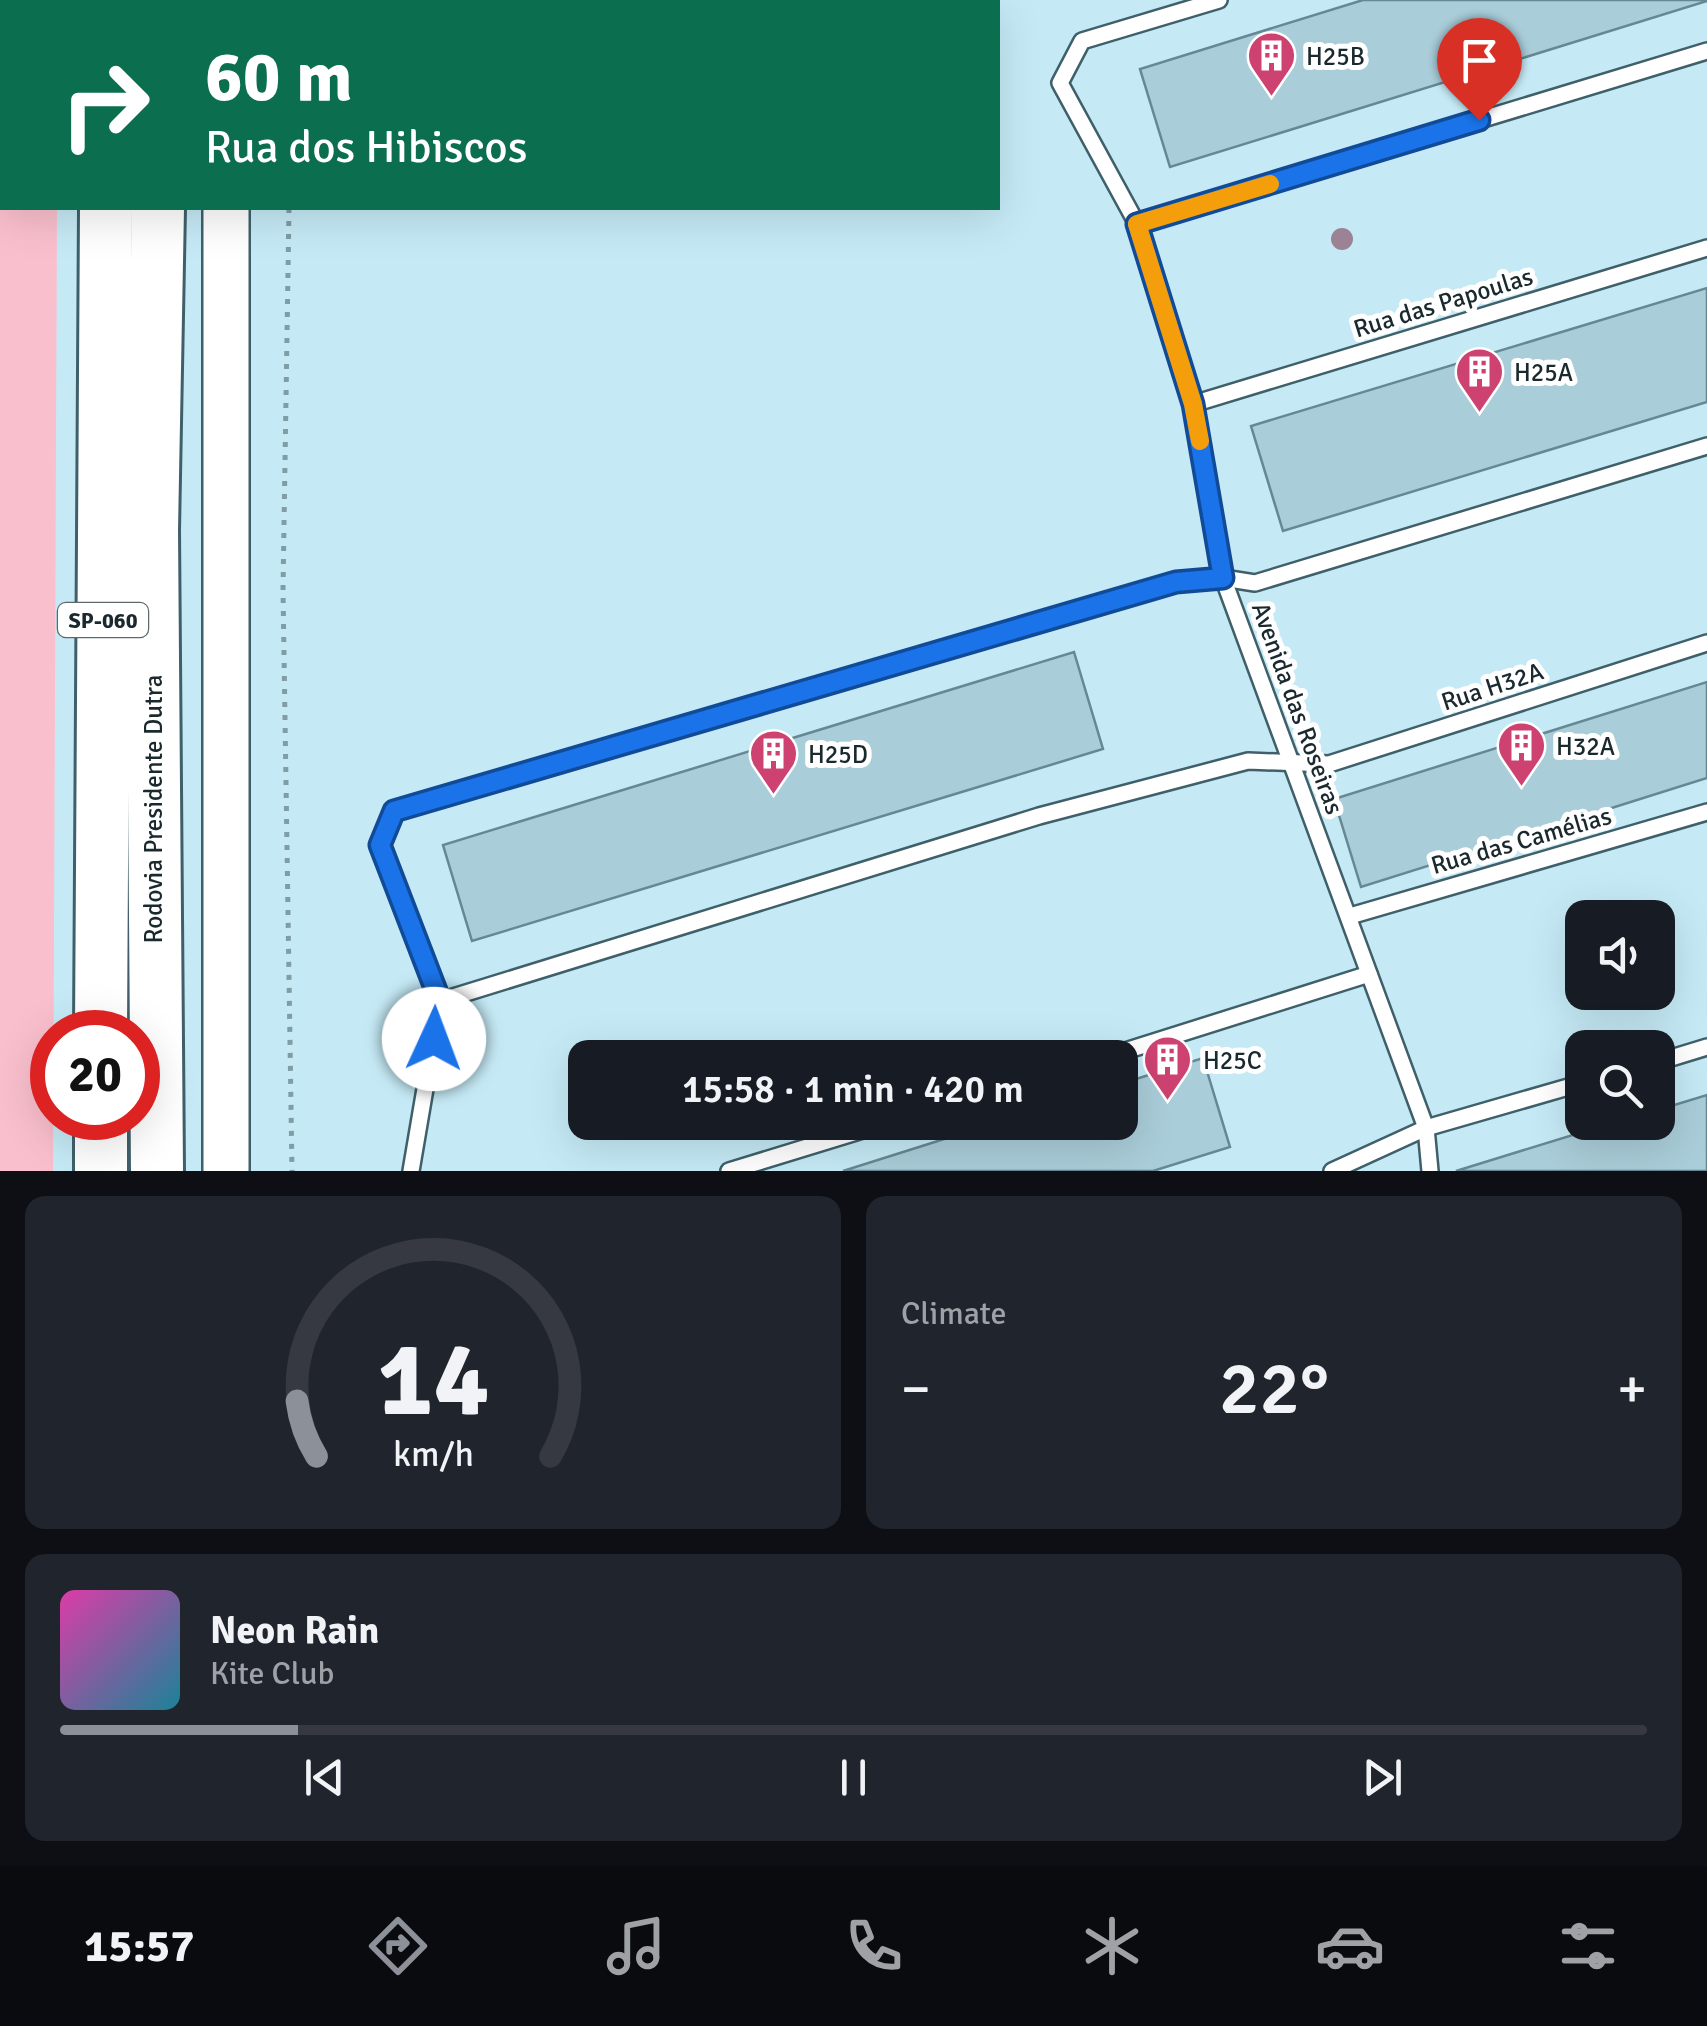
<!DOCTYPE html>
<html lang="en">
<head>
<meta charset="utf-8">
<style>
  body { margin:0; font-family:Signika,sans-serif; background:#20242c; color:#f1f3f6; height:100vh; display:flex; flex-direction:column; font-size:38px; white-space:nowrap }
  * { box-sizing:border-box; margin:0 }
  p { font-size:32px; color:#9ea1a6 }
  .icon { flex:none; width:55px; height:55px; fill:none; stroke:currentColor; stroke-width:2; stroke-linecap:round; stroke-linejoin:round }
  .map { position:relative; height:1171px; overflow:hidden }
  .side { display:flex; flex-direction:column; gap:25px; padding:25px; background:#0d0f14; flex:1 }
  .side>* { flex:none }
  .hud { position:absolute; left:0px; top:0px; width:1000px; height:210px; box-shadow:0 10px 40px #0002; background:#0b6e4f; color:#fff; overflow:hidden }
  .tools { position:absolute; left:1565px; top:900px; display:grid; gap:20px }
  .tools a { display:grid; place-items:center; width:110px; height:110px; border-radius:20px; background:#171b24; box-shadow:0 10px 40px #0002; font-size:50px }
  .speed { position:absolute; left:30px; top:1010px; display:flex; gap:20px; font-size:50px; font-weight:700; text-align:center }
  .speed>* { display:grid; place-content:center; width:130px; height:130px; border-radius:50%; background:#171b24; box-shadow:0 10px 40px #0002; line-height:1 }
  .speed .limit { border:15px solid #d22; background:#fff; color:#111 }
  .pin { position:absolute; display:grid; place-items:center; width:85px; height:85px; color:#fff; margin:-102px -42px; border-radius:50% 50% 50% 0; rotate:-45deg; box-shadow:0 0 10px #0007 }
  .pin .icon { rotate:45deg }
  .me { position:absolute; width:110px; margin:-55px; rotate:2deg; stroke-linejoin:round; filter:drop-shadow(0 0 8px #0008) }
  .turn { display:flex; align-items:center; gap:35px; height:210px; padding:0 40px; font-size:45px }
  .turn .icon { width:130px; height:130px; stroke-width:2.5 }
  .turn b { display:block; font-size:70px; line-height:85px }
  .big { font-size:75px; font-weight:600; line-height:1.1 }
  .side .card { flex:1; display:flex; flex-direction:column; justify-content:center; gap:15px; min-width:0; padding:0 35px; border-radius:20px; background:#20242c }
  .side .dial { align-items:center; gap:0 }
  .dial svg { height:260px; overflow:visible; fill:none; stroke:#363941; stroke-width:7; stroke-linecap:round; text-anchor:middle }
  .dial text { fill:#f1f3f6; stroke:none }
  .song { display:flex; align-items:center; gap:30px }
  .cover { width:120px; height:120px; border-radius:15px; background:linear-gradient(135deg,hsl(320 70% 55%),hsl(190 70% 35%)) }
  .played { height:10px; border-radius:5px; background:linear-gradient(90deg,#8c9099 15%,#363941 15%) }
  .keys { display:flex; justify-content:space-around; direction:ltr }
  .heat { display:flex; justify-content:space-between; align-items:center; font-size:55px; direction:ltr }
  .side .tiles { flex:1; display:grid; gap:25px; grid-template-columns:1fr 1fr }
  .card:last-child { grid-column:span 2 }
  .trip { position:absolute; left:568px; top:1040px; width:570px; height:100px; border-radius:20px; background:#171b24; box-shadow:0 10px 40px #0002; font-weight:600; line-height:100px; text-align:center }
  .tabs { display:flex; height:160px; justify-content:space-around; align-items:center; background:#090b0e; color:#9ea1a6 }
  .tabs .icon { width:70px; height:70px }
  .tabs .current { color:#8c9099 }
  .tabs b { font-size:45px; color:#f1f3f6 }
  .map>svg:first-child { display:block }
</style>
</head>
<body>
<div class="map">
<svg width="1707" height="1171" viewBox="0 0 1707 1171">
  <rect width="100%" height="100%" fill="#c5eaf6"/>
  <path fill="#fabfcd" d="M0,0H59L2,2V208H57L53,1171H0Z"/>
  <g fill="#a9cdd9" stroke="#668893" stroke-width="2.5">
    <path d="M1363,0H1707V1L1170,167L1140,69Z"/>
    <path d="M1707,288V402L1283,531L1251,426Z"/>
    <path d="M1074,652L1103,749L472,941L443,845Z"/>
    <path d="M1707,682V778L1361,887L1334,799Z"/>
    <path d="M1203,1058L1230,1147L1153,1171H843L998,1122H1120V1084Z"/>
    <path d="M1707,1095V1171H1456L1615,1122H1658V1110Z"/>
  </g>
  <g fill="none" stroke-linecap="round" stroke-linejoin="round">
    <defs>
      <g id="lane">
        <path d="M1219,0L1082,41L1060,83L1137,224L1193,404L1223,578L1426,1128L1430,1171"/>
        <path d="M1137,224L1707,51"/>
        <path d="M1193,404L1707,248"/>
        <path d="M1350,916L1707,812"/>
        <path d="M440,1001L1039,816L1248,761L1329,764L1707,643"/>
        <path d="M1103,1058L1369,974"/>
        <path d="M1658,1062L1707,1047"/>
        <path d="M411,1171L440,1001L380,845L394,811L1176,582L1223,578L1255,583L1707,446"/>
        <path d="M729,1171L889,1122"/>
        <path d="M1332,1171L1426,1128L1582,1083"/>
      </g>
      <g id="primary">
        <path d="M226,2V0"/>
        <path d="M226,1171V208"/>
      </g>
      <g id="highway">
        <path d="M107,2V0"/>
        <path d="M162,2V0"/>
        <path d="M101,1032L106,208"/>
        <path d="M101,1118V1171"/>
        <path d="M157,1171L152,530L158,208"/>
      </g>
    </defs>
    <use href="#lane" stroke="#3f606a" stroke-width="20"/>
    <use href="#primary" stroke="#3f606a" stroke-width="50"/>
    <use href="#highway" stroke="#3f606a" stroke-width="58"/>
    <g stroke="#809ca5" stroke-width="5" stroke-dasharray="5 8" stroke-linecap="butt">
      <path d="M293,2V0"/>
      <path d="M289,208L283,589L292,1171"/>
    </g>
    <use href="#lane" stroke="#fff" stroke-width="15"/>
    <use href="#primary" stroke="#fff" stroke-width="45"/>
    <use href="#highway" stroke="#fff" stroke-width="52"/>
  </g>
  <circle fill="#9b8395" cx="1342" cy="239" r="11"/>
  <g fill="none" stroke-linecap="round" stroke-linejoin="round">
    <defs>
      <path id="route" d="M434,1039L440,1001L380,845L394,811L1176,582L1223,578L1193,404L1137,224L1479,120"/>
    </defs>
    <use href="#route" stroke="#114b97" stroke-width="25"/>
    <use href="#route" stroke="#1a73e8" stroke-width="18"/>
    <path stroke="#f59e0b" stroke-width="18" d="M1200,441L1193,404L1137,224L1270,184"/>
  </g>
  <defs>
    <symbol id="building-pin" viewBox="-11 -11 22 30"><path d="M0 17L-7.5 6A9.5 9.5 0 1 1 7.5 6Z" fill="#ce4271" stroke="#fff"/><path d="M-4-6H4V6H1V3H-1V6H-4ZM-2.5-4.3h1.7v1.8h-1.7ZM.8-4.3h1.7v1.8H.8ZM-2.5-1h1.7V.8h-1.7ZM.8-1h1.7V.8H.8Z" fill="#fff"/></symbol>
  </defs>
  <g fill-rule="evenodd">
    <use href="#building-pin" x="1244" y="28" width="55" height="75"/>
    <use href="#building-pin" x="1452" y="344" width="55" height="75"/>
    <use href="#building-pin" x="1494" y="718" width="55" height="75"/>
    <use href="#building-pin" x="746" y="726" width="55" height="75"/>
    <use href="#building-pin" x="1140" y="1032" width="55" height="75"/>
  </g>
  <g text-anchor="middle" stroke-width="10" stroke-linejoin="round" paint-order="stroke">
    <rect fill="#fff" stroke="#5f696c" stroke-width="2.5" x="58" y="603" width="90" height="34" rx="8"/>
    <g font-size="22" font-weight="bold" fill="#1a292d">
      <text x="103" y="628">SP-060</text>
    </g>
    <g font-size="25" fill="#1a292d" stroke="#fff" text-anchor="start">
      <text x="1306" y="65">H25B</text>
      <text x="1514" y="381">H25A</text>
      <text x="1556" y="755">H32A</text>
      <text x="808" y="763">H25D</text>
      <text x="1203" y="1069">H25C</text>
    </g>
    <g font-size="25" fill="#1a292d" stroke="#fff">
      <text transform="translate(1443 302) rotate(-17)" y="9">Rua das Papoulas</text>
      <text transform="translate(1492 686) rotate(-18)" y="9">Rua H32A</text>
      <text transform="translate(1298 708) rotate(70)" y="9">Avenida das Roseiras</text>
      <text transform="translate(153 809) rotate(-90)" y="9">Rodovia Presidente Dutra</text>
      <text transform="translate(1521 840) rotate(-16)" y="9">Rua das Camélias</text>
    </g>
  </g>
</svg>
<div class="tools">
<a><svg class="icon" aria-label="sound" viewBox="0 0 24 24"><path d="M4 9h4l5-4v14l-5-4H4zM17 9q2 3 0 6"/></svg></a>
<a><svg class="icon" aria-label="search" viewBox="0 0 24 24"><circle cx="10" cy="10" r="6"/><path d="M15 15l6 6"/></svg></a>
</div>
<div class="speed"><div class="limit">20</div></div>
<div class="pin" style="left:1479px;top:120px;background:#d93025"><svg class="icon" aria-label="arrive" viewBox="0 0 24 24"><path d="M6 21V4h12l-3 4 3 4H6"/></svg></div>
<svg class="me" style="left:434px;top:1039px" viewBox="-20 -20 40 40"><circle r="19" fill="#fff"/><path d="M0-13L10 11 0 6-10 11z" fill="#1a73e8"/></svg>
<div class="trip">15:58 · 1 min · 420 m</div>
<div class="hud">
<div class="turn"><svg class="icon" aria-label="right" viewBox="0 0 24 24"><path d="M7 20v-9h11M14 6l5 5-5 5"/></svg><div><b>60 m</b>Rua dos Hibiscos</div></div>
</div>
</div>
<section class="side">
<div class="tiles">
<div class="card dial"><svg viewBox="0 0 100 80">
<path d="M14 69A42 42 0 1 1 86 69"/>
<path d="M14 69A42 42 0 0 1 8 52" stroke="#8c9099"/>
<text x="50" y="56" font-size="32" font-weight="700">14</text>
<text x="50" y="72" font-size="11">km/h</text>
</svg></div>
<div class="card"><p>Climate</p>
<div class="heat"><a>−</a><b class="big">22°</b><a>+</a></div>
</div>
<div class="card">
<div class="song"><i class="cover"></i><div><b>Neon Rain</b><p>Kite Club</p></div></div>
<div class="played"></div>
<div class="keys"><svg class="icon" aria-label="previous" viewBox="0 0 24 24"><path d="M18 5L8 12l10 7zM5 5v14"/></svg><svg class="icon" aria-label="pause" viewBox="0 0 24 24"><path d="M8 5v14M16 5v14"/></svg><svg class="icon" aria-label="next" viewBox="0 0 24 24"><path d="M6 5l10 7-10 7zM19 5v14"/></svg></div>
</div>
</div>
</section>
<nav class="tabs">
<b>15:57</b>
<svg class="icon current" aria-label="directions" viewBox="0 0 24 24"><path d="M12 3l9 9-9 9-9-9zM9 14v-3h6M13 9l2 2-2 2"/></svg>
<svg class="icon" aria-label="music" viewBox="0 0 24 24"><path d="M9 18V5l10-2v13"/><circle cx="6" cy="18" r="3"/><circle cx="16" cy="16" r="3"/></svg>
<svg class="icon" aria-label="phone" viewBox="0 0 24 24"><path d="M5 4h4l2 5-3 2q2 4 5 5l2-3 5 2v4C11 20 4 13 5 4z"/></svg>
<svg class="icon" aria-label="climate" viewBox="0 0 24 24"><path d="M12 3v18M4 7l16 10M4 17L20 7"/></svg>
<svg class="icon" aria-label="car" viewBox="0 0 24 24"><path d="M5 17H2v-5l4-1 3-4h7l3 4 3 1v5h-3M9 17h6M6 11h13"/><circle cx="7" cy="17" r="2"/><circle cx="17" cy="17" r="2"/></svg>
<svg class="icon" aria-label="filters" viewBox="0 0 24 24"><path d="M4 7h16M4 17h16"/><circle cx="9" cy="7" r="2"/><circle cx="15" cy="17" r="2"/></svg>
</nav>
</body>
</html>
